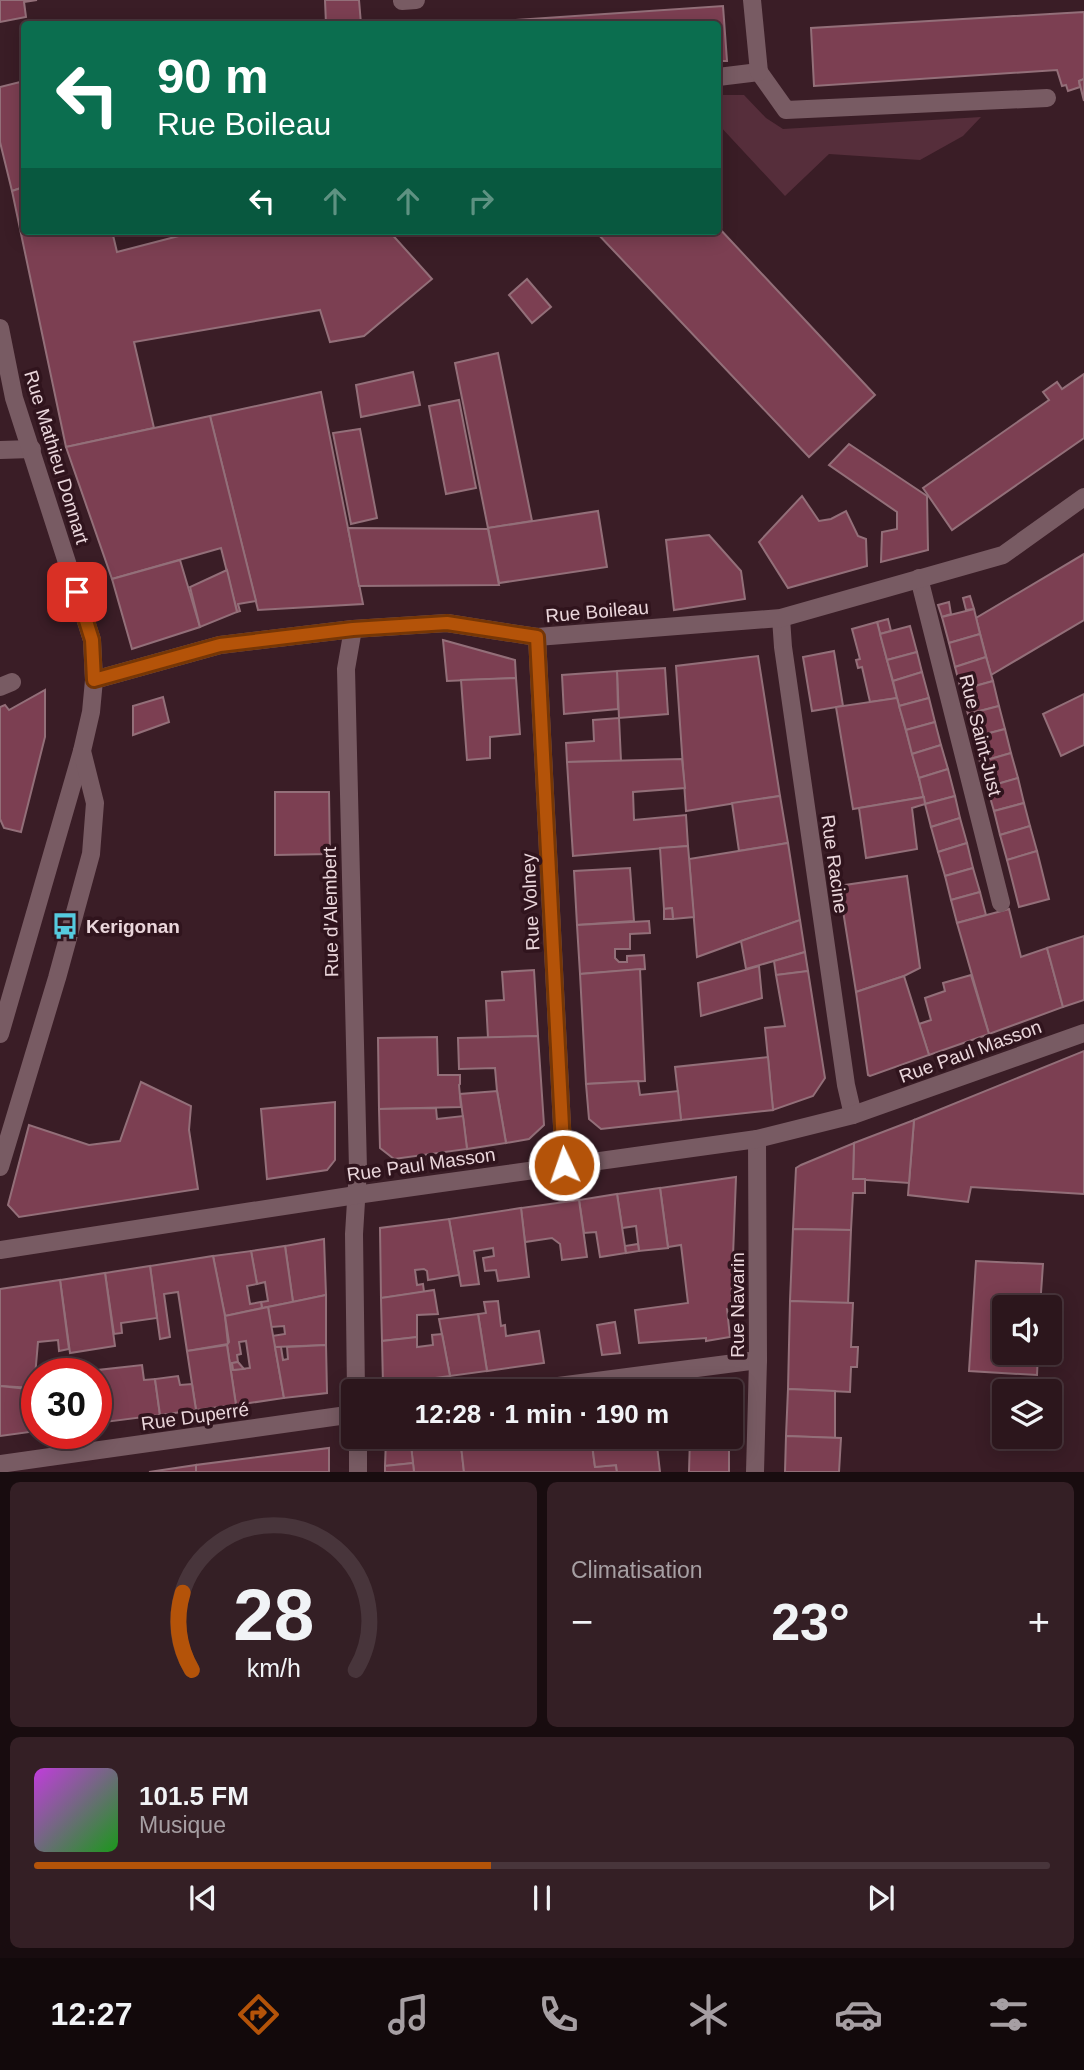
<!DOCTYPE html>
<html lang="fr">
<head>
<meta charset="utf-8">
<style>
  body { margin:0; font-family:Helvetica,sans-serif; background:#341f25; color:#f1f3f6; height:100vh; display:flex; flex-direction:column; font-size:26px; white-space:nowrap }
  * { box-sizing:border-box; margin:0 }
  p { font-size:23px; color:#a69fa3 }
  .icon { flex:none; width:38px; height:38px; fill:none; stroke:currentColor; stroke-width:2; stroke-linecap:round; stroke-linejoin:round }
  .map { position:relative; height:1472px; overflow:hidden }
  .panel { display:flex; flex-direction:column; gap:10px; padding:10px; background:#180c0f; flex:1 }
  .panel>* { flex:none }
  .hud { position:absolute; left:21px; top:21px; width:700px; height:214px; border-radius:7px; box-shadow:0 4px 18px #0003,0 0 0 2px #48353b; background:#0b6e4f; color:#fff; overflow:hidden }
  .tools { position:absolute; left:992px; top:1295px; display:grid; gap:14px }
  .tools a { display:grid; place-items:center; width:70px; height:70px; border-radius:7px; background:#2c161c; box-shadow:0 4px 18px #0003,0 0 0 2px #48353b; font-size:35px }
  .speed { position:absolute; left:21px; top:1358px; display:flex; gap:14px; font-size:35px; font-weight:700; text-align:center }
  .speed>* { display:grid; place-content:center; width:91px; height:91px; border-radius:50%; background:#2c161c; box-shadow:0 4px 18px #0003,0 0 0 2px #48353b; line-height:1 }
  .speed .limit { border:10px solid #d22; background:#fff; color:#111 }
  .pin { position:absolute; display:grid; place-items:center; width:60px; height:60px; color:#fff; margin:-30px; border-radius:14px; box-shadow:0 4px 10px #0006 }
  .me { position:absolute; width:77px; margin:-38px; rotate:357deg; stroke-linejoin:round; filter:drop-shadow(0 0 5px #0008) }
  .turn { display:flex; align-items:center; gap:24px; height:147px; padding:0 21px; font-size:32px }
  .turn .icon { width:91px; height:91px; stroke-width:2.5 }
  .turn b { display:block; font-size:49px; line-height:60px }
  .lanes { display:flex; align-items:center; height:66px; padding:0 21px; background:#0003; justify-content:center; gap:35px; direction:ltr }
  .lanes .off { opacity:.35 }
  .big { font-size:52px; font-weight:700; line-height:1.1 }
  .panel .widget { flex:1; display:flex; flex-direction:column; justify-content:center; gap:10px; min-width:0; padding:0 24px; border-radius:10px; background:#341f25 }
  .panel .dial { align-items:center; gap:0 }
  .dial svg { height:182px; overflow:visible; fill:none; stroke:#48353b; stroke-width:7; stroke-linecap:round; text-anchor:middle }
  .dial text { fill:#f1f3f6; stroke:none }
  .song { display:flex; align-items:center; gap:21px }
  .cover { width:84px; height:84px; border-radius:10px; background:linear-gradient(135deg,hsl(290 70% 55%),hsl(120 70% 35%)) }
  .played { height:7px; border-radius:4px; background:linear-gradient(90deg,#b45309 45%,#48353b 45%) }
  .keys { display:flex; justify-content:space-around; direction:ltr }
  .heat { display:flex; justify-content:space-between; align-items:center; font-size:38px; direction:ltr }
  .panel .tiles { flex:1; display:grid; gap:10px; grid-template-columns:1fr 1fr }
  .widget:last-child { grid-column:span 2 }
  .trip { position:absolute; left:341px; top:1379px; width:402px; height:70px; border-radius:7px; background:#2c161c; box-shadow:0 4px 18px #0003,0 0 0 2px #48353b; font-weight:700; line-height:70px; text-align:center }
  .tab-bar { display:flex; height:112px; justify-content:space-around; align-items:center; background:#12090b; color:#a69fa3 }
  .tab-bar .icon { width:49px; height:49px }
  .tab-bar .on { color:#b45309 }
  .tab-bar b { font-size:32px; color:#f1f3f6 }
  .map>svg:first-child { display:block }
</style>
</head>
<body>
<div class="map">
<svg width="1084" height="1472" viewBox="0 0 1084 1472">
  <rect width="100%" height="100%" fill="#3a1d26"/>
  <path fill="#562e3b" d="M718,95H744L766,118L783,129L981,117L963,136L920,160L829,154L785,196L718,124Z"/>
  <g fill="#7c3f52" stroke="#936f79" stroke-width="2" fill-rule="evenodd">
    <path d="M0,0H37L24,2L26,17L0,22Z"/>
    <path d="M325,0H359L361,24H326Z"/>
    <path d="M723,6L727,61H718V24H456Z"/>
    <path d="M1084,12V79L1079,81L1080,87L1068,91L1066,85L1062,86L1057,70L814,86L811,28Z"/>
    <path d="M1084,79V101L1079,81Z"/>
    <path d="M24,81V187L12,191L0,142V87Z"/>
    <path d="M24,187V231H112L117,252L198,231H389L432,279L364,336L330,342L320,310L134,342L154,428L66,447L12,191Z"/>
    <path d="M718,227L875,395L809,457L595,231H718Z"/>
    <path d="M527,279L551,307L532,323L509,295Z"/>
    <path d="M498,353L532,521L488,528L455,363Z"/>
    <path d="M413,372L420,405L361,417L356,385Z"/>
    <path d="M1084,374V438L952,530L923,488L1049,400L1043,392L1057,382L1062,389Z"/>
    <path d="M321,392L363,604L258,610L210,416Z"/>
    <path d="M459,400L476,488L446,494L429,406Z"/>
    <path d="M210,416L256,601L238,604L240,611L237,612L221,548L112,579L66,447Z"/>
    <path d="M360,429L377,518L351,524L333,433Z"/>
    <path d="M849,444L927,496L928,550L881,562L882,532L897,529V512L829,465Z"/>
    <path d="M802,496L819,521L831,519L846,511L858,536L866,539L867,566L788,588L759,542Z"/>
    <path d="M598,511L607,567L499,583L488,528Z"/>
    <path d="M348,528L488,529L499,585L359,586Z"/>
    <path d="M709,535L741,571L745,599L674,610L666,540Z"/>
    <path d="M1084,554V620L991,675L976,618Z"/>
    <path d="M180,560L200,627L132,649L112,579Z"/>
    <path d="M227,570L237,612L200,627L190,587Z"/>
    <path d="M970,596L974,609L966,610L963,598Z"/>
    <path d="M949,602L951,614L942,617L938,605Z"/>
    <path d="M974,609L980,634L949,643L942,617Z"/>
    <path d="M888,619L891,631L880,634L877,622Z"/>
    <path d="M877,622L897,698L870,702L862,667L858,668L856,660L860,659L852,629Z"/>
    <path d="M910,626L917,652L887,660L880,634Z"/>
    <path d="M980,634L986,657L955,667L949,643Z"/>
    <path d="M443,640L515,660L516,678L447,681Z"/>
    <path d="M834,651L843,706L812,711L803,657Z"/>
    <path d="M917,652L922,672L893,681L887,660Z"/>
    <path d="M758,656L780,796L686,811L676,666Z"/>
    <path d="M986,657L993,681L961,690L955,667Z"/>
    <path d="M665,668L668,714L619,718L617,671Z"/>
    <path d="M617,671L618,709L564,714L562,675Z"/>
    <path d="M922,672L929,698L899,706L893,681Z"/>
    <path d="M516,678L520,734L490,737V758L467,760L461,680Z"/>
    <path d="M993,681L999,706L968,714L961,690Z"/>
    <path d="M45,690V737L21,832L4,828L0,819V707L5,705L9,710Z"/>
    <path d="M1084,694V745L1061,756L1043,714Z"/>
    <path d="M163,697L169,722L133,735V706Z"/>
    <path d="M897,698L924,797L853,809L836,707Z"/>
    <path d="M929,698L935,722L906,730L899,706Z"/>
    <path d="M999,706L1005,729L974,737L968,714Z"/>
    <path d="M619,718L621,761L567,762L566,743L594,741L593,720Z"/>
    <path d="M935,722L941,745L912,754L906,730Z"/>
    <path d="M1005,729L1011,753L980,762L974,737Z"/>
    <path d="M941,745L948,769L919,778L912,754Z"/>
    <path d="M1011,753L1018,778L987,787L980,762Z"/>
    <path d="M682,759L685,788L633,792L634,820L686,815L688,846L573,856L567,762Z"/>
    <path d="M948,769L955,796L925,804L919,778Z"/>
    <path d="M1018,778L1024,803L994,811L987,787Z"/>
    <path d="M275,792H329L330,854L275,855Z"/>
    <path d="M780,796L788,843L739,851L732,803Z"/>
    <path d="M955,796L960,818L931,827L925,804Z"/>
    <path d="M924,797L925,804L912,808L917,849L866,858L859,808Z"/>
    <path d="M1024,803L1030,826L1000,835L994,811Z"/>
    <path d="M960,818L967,843L938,852L931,827Z"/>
    <path d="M1030,826L1037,851L1007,860L1000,835Z"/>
    <path d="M788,843L800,920L697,957L689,859Z"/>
    <path d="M967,843L973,868L945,876L938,852Z"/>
    <path d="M688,846L694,917L673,919L672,908L664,909L660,848Z"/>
    <path d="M1037,851L1049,899L1019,907L1007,860Z"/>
    <path d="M630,868L634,921L577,925L574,871Z"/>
    <path d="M973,868L980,892L951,900L945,876Z"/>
    <path d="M907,876L920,968L904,976L856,992L840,892L845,885Z"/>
    <path d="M980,892L986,915L957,923L951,900Z"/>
    <path d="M672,908L673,919H664V909Z"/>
    <path d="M1009,909L1021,957L1047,948L1063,1007L989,1034L957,923Z"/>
    <path d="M800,920L805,952L746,969L741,941Z"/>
    <path d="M649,921L650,933L630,934V949H615V958L619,962H627V956L644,955L645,969L580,974L577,925Z"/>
    <path d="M1084,936V1000L1063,1007L1047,948Z"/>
    <path d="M805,952L808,971L776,975L774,961Z"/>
    <path d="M759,966L762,998L701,1016L698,983Z"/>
    <path d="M640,969L645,1081L586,1084L580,974Z"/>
    <path d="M534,970L538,1036L488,1038L486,1001L504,1000L502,972Z"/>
    <path d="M808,971L825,1078L813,1096L773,1110L765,1028L785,1026L776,975Z"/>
    <path d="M971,975L989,1034L929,1055L919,1024L931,1020L925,998L945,991L943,983Z"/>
    <path d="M904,976L929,1055L870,1076L868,1075L856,992Z"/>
    <path d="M538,1036L544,1125L529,1139L506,1143L497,1091L495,1068L459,1069L458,1038Z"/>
    <path d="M437,1037L438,1075H460V1084L459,1085L461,1107L379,1109L378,1038Z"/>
    <path d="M1084,1051V1194L971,1187L968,1202L908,1195L914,1120Z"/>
    <path d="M768,1057L773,1110L681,1120L675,1067Z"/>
    <path d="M638,1081L640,1095L678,1091L681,1120L601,1129L589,1119L586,1084Z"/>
    <path d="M141,1082L191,1106L189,1130L198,1189L19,1217L8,1205L29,1125L89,1145L120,1141Z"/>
    <path d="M497,1091L506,1143L467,1149L460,1094Z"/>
    <path d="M335,1102V1160L327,1170L267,1179L261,1109Z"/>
    <path d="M436,1108L437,1119L463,1116L467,1149L394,1159L380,1148L379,1109Z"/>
    <path d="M914,1120L909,1183L853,1179L854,1143Z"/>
    <path d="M854,1143L853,1179H865V1193H853L851,1230L793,1229L796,1168L801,1165Z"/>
    <path d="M736,1177L731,1309H727L730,1337L706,1341V1338L639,1343L635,1310L688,1303L681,1245L668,1247L660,1188Z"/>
    <path d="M660,1188L668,1248L639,1251L636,1226L622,1228L617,1194Z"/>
    <path d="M617,1194L626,1253L600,1257L596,1232L584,1233L579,1200Z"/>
    <path d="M579,1200L587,1257L562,1260L560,1244L552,1238L525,1242L521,1208Z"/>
    <path d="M521,1208L529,1277L498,1281L496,1270L485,1271L483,1258L494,1256L493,1248L474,1251L479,1284L461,1286L449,1219Z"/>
    <path d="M449,1219L459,1275L428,1280L427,1271L424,1269L415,1270L417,1285L423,1284L424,1292L381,1298L380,1228Z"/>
    <path d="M793,1229L851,1230L848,1304L790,1301Z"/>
    <path d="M324,1239L326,1295L293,1302L285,1246Z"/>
    <path d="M638,1244L639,1251L626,1253L625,1246Z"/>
    <path d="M285,1246L293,1302L262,1308L261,1302L268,1301L265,1282L257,1284L251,1251Z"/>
    <path d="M251,1251L257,1284L247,1286L250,1304L261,1302L262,1308L225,1316L213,1256Z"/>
    <path d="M213,1256L225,1316L228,1344L187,1351L178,1292L164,1294L170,1337L160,1339L150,1266Z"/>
    <path d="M976,1261L1043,1264L1040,1307H1004V1353H1038L1037,1375L969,1371Z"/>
    <path d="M150,1266L157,1318L121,1323L122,1333L114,1334L105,1273Z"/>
    <path d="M105,1273L115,1346L70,1353L60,1280Z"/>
    <path d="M60,1280L69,1349L59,1351L58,1340L38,1342L34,1388L0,1386V1289Z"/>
    <path d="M434,1290L438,1314L417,1315V1337L382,1341L381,1298Z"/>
    <path d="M326,1295V1345L275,1347L272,1336L285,1334L284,1326L271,1327L268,1307Z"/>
    <path d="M498,1301L501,1326L505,1325L506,1336L539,1331L544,1363L487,1371L478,1314L486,1313L484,1302Z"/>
    <path d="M790,1301L853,1303L851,1347H858L857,1367H851L850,1392L788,1389Z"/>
    <path d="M268,1307L284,1398L236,1405L227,1345L229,1342L225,1316ZM246,1341L250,1368L233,1370L232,1363L238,1362L237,1355L241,1354L239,1342Z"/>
    <path d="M478,1314L487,1371L450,1376L439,1319Z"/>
    <path d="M615,1322L620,1353L602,1355L597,1325Z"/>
    <path d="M442,1334L450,1376L383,1385L382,1341L417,1337V1347L433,1345L432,1335Z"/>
    <path d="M227,1345L236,1405L196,1410L187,1351Z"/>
    <path d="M326,1345L327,1393L284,1398L275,1347H281L283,1360L288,1359L287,1347Z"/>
    <path d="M238,1362L244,1369L233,1370L232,1363Z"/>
    <path d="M142,1365L144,1380L155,1379L160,1415L105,1422L98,1370Z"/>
    <path d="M98,1370L105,1422L96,1423V1374L73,1373Z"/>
    <path d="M178,1376L180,1385L192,1384L196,1410L160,1415L155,1379Z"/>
    <path d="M0,1386L37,1390V1431L0,1436Z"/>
    <path d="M788,1389L835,1391V1438L786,1436Z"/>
    <path d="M786,1436L841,1438L839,1472H785Z"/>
    <path d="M410,1437H460L464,1472H414Z"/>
    <path d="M410,1437L413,1463L385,1466L386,1439Z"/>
    <path d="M460,1437H591L595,1467L616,1465L617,1472H464Z"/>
    <path d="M591,1437H656L660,1472H617L616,1465L595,1467Z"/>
    <path d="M690,1437H729V1472H689Z"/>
    <path d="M329,1448V1472H196V1465Z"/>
    <path d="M413,1463L414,1472H385V1466Z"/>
    <path d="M196,1465V1472H149Z"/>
  </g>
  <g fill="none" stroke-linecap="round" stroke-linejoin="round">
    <g stroke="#785b63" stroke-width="18">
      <path d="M718,77L759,72L786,110L1047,98"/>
      <path d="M0,1034L82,751"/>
    </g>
    <g stroke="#785b63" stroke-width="18">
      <path d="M752,0L759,72"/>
      <path d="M402,1L416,0"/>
      <path d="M0,450L32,449"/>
      <path d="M919,578L1001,903"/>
      <path d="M781,618L783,647L846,1085L853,1115"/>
      <path d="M353,629L346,669L358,1169L354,1234L356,1391"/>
      <path d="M537,637L564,1165"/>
      <path d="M94,680L220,645L353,629L447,623L537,637L781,618L1003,555L1084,497"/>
      <path d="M0,687L12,682"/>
      <path d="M520,1391L758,1360"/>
      <path d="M0,1464L354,1414"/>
      <path d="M358,1472V1437"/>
      <path d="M755,1472L758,1360L757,1139"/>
    </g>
    <g stroke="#785b63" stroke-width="18">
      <path d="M0,328L14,398L92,640L94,680L91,712L82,751L95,803L91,854L57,978L0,1167"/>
      <path d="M0,1250L356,1195L757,1139L853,1115L1084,1033"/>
    </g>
  </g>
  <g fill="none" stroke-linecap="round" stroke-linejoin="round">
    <defs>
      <path id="route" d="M77,592L92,640L94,680L220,645L353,629L447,623L537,637L564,1165"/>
    </defs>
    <use href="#route" stroke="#753606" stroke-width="18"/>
    <use href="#route" stroke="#b45309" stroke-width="12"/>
  </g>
  <defs>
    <symbol id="bus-bare" viewBox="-9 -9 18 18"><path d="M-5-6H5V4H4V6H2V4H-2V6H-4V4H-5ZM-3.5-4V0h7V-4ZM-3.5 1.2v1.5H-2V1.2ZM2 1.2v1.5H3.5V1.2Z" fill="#55cade" stroke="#30141d" stroke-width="2.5" paint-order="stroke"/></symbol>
  </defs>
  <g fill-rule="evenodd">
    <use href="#bus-bare" x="46" y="907" width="38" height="38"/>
  </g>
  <g text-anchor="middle" stroke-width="7" stroke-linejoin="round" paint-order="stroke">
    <g font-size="19" fill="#ead6db" stroke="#30141d">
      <text transform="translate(57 457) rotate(73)" y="7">Rue Mathieu Donnart</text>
      <text transform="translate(597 611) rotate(-5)" y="7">Rue Boileau</text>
      <text transform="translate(981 735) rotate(76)" y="7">Rue Saint-Just</text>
      <text transform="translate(835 864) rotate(82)" y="7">Rue Racine</text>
      <text transform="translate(530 902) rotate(-93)" y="7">Rue Volney</text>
      <text transform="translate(330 912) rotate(-91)" y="7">Rue d'Alembert</text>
      <text transform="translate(970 1051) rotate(-20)" y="7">Rue Paul Masson</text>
      <text transform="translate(421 1164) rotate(-8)" y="7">Rue Paul Masson</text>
      <text transform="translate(737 1305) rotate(-90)" y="7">Rue Navarin</text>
      <text transform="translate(195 1416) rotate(-8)" y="7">Rue Duperré</text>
    </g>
    <g font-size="19" font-weight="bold" fill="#ead6db" stroke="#30141d" text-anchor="start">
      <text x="86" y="933">Kerigonan</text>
    </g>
  </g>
</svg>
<div class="tools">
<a><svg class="icon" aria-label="sound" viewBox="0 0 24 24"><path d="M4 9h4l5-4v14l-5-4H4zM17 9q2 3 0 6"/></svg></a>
<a><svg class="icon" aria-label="layers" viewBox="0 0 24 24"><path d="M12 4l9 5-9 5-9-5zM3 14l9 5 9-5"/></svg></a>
</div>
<div class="speed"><div class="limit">30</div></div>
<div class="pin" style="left:77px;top:592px;background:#d93025"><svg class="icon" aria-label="arrive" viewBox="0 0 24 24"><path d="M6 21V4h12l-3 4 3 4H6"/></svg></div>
<svg class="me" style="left:564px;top:1165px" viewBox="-20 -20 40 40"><circle r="17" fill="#b45309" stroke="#fff" stroke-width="3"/><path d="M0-11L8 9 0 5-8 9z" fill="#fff"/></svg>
<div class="trip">12:28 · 1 min · 190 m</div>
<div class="hud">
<div class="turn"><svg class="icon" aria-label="left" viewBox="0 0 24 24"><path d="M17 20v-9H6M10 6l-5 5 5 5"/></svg><div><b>90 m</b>Rue Boileau</div></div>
<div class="lanes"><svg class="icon" aria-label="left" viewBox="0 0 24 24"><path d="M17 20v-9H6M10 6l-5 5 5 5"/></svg><svg class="icon off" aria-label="ahead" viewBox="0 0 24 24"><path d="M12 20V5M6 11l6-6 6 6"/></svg><svg class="icon off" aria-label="ahead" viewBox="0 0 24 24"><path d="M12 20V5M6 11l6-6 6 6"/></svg><svg class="icon off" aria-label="right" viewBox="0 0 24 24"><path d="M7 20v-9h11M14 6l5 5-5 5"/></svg></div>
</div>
</div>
<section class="panel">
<div class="tiles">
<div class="widget dial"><svg viewBox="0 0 100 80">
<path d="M14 69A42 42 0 1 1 86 69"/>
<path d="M14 69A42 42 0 0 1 10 35" stroke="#b45309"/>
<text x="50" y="56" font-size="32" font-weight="700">28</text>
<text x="50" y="72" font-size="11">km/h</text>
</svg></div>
<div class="widget"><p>Climatisation</p>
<div class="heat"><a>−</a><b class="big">23°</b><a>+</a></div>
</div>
<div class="widget">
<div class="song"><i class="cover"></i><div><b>101.5 FM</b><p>Musique</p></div></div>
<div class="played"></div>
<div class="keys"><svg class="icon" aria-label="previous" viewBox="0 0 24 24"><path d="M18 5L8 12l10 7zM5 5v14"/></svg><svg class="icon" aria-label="pause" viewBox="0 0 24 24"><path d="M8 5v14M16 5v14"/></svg><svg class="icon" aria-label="next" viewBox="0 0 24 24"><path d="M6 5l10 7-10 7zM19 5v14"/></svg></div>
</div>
</div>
</section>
<nav class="tab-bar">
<b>12:27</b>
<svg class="icon on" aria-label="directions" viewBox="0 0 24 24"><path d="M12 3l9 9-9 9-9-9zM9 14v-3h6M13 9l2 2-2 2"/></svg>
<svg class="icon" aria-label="music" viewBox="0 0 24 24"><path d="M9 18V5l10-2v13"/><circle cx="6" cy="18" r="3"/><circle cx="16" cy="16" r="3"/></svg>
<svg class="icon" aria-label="phone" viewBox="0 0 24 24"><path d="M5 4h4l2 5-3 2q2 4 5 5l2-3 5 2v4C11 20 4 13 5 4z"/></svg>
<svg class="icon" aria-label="climate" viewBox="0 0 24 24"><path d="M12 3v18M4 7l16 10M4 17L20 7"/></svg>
<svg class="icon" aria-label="car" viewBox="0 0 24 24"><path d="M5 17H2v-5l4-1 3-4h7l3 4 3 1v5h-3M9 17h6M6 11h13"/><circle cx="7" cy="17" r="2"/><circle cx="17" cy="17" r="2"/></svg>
<svg class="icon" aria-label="filters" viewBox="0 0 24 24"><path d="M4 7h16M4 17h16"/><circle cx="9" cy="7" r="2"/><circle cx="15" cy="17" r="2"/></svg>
</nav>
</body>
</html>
